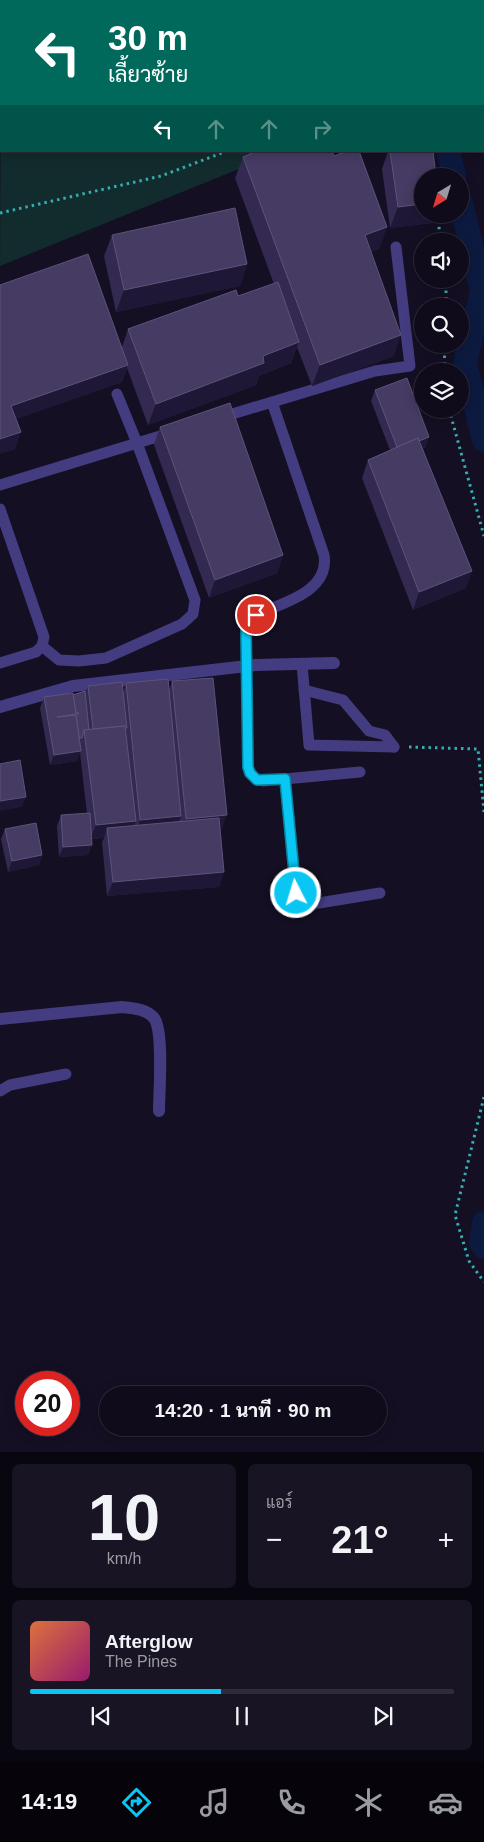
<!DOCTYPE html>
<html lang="th">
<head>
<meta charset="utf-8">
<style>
  body { margin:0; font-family:Arial,Sarabun,sans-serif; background:#181423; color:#f1f3f6; height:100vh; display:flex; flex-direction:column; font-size:19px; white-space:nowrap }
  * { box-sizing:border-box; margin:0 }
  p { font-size:16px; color:#9b9ba2 }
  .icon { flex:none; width:28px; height:28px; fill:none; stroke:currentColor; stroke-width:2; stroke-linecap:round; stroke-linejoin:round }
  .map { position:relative; height:1452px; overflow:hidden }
  .panel { display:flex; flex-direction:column; gap:12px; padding:12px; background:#08060e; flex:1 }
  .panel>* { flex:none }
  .guide { position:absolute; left:0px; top:0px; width:485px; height:152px; box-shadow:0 2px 12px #0003,0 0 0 1px #2f2b39; background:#00695c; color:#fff; overflow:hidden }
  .needle { width:32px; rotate:218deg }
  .controls { position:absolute; left:414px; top:168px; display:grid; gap:10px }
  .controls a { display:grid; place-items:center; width:55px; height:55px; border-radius:50%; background:#0f0b1a; box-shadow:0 2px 12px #0003,0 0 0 1px #2f2b39; font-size:25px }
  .speed { position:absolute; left:15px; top:1371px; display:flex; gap:10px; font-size:25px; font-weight:700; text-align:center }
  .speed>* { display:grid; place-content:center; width:65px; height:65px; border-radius:50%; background:#0f0b1a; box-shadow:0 2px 12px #0003,0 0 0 1px #2f2b39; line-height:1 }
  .speed .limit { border:8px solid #d22; background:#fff; color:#111 }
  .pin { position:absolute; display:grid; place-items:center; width:42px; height:42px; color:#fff; margin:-21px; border:2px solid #fff; border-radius:50%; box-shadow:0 1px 5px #0007 }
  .me { position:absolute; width:55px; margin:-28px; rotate:355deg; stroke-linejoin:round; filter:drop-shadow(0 0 4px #0008) }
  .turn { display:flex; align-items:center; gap:18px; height:105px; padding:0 25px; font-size:22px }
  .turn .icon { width:65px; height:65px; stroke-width:2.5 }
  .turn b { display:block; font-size:35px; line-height:42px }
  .lanes { display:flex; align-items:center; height:48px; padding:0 25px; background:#0003; justify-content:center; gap:25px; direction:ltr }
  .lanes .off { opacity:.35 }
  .big { font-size:38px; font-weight:800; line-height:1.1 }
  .panel .card { flex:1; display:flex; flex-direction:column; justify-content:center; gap:8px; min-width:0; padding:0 18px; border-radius:8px; background:#181423 }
  .panel .dial { align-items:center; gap:0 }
  .dial b { font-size:65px; line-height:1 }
  .song { display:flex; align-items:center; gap:15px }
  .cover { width:60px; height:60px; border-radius:8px; background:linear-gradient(135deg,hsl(20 70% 55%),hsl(320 70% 35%)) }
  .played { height:5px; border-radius:2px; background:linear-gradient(90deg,#09c7f2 45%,#2f2b39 45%) }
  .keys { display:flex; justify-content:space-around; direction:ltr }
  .heat { display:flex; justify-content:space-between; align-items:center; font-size:28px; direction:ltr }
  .panel .tiles { flex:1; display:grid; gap:12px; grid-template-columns:1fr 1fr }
  .card:last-child { grid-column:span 2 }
  .trip { position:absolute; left:99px; top:1386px; width:288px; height:50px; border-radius:25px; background:#0f0b1a; box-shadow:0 2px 12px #0003,0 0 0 1px #2f2b39; font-weight:800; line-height:50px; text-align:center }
  .tabs { display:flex; height:80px; justify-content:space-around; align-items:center; background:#06040a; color:#9b9ba2 }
  .tabs .icon { width:35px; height:35px }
  .tabs .selected { color:#09c7f2 }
  .tabs b { font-size:22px; color:#f1f3f6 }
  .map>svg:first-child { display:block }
</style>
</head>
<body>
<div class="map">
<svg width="484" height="1452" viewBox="0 0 484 1452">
  <rect width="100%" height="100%" fill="#140f23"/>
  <g fill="#122b2c">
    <path d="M14,0H383L384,1H11Z"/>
    <path d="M1,6V151H283L0,266Z"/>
  </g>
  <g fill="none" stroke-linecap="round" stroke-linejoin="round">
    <g stroke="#0c1a3f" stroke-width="24">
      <path d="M448,151L454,176"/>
      <path d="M460,199L482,291L465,363L484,440"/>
      <path d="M484,1223L481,1243L484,1247"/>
    </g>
    <g stroke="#33adb0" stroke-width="3" stroke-dasharray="2.5 4" stroke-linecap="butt">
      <path d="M0,29L1,28"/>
      <path d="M0,213L161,176L227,151"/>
      <path d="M437,214L441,241"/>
      <path d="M446,306V279"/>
      <path d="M444,371L445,344"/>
      <path d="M449,409L484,536"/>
      <path d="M409,747L478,749L484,812"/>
      <path d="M484,1097L455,1215L469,1261L484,1282"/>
    </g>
    <g stroke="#443c80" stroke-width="11">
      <path d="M272,402L324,555C330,592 282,603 255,615L248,623L246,630L248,767C250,775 254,779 263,781L360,772"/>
      <path d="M219,418L375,371L410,366L396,247"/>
      <path d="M0,485L170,433"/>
      <path d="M0,509L44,637L42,646L36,652L0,663"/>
      <path d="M42,646L59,660L79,661L106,658L182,624L193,614L195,600L137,443L117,394"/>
      <path d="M302,664L309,745L394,747"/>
      <path d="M304,690L343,700L369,731L385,735L394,747"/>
      <path d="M285,779L296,893L307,903H319L380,893"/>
      <path d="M0,1091L10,1085L66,1074"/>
    </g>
    <g stroke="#443c80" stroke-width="12">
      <path d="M0,707L73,686L256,665L334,663"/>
      <path d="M0,1019L122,1007C132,1008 147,1009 154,1018C164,1031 159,1092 159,1111"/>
    </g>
  </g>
  <g fill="#342950">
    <path d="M388,151H433L422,214H435L432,223L390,228L382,169Z"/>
    <path d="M334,156L387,227L379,249L371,252L394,356L312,386L297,347L291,363L259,376L256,385L148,425L127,368L122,382L16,419L21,432L14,450L0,285L122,347L128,329L238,296L274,284L235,178L243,157Z"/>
    <path d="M112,235L247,264L240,286L116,312L104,256Z"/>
    <path d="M375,390L426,447L422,449L472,571L466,588L413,610L362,478L368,460L390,450L371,401Z"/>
    <path d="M160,427L283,555L277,573L209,598L154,445Z"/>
    <path d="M172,681L222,829H220L224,872L219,887L107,896L102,842L104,838L92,839V845L88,855L59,857L57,826L61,815L87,814L80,753L77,761L50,765L40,708L44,697L73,695L85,693L88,686L123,692L126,683L169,690Z"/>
    <path d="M5,829L42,855L39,865L8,872L1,839Z"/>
  </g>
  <g fill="#1f1736">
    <path d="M422,204V214H435L432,223L390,228L398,207Z"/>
    <path d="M387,227L379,249L357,257L365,235Z"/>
    <path d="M247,264L240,286L116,312L124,290Z"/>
    <path d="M401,335L394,356L312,386L320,365Z"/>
    <path d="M299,342L291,363L259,376L256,385L148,425L156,404L263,356Z"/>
    <path d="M128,365L122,382L5,423L11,406Z"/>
    <path d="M21,432L14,450L0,454V439Z"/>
    <path d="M429,437L426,447L394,459L398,449Z"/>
    <path d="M283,555L277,573L209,598L215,580Z"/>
    <path d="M472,571L466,588L413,610L419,592Z"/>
    <path d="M81,751L77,761L50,765L54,755Z"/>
    <path d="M26,797L22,807L0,811V801Z"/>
    <path d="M227,815L222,829L181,833L186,819Z"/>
    <path d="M181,816L176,831L135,834L140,820Z"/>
    <path d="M136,821L131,835L107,828L104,838L90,839L96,825Z"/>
    <path d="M92,845L88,855L59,857L63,847Z"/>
    <path d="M42,855L39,865L8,872L12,861Z"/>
    <path d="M224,872L219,887L107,896L113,882Z"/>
  </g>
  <g fill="#463b63" stroke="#5d537b">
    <path d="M257,151H332L334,156L347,151H359L387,227L365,235L401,335L320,365L243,157Z"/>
    <path d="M390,151H433L436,176H422V204L398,207Z"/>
    <path d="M235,208L247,264L124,290L112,235Z"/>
    <path d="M88,254L128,365L11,406L21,432L0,439V285Z"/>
    <path d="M278,282L299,342L263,356L264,363L156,404L128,329L236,290L238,296Z"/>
    <path d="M407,378L429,437L419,441L418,438L397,447L375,390Z"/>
    <path d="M230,403L283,555L215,580L160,427Z"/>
    <path d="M418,438L472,571L419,592L368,460Z"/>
    <path d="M213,678L227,815L186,819L172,681Z"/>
    <path d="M168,679L181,816L140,820L126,683Z"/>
    <path d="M122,682L127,728H125V726L93,729L88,686Z"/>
    <path d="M85,691L89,730H84L82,738H79L76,715V714L79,713H76L73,695Z"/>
    <path d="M73,693L76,714L57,717L76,715L81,751L54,755L44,697Z"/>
    <path d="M125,726L136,821L96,825L84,730Z"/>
    <path d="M20,760L26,797L0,801V764Z"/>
    <path d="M90,813L92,845L63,847L61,815Z"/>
    <path d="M219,818L224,872L113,882L107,828Z"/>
    <path d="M36,823L42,855L12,861L5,829Z"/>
  </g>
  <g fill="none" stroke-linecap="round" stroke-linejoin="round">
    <defs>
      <path id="route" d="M256,615L250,619L246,630L248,767L250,773L257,780L285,779L296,893"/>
    </defs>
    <use href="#route" stroke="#06819d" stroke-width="12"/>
    <use href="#route" stroke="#09c7f2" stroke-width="9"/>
  </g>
</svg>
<div class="controls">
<a><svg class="needle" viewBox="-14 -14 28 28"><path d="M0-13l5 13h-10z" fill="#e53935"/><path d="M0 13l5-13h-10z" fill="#9b9ba2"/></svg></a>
<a><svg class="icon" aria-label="sound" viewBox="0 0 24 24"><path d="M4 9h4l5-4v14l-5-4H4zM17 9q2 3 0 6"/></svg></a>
<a><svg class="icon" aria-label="search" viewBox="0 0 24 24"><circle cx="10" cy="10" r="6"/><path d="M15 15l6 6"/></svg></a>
<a><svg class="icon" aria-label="layers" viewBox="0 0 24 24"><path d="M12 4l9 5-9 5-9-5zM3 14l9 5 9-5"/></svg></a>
</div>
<div class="speed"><div class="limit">20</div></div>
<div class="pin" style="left:256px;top:615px;background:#d93025"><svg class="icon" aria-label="arrive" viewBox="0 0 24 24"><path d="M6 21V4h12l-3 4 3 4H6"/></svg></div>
<svg class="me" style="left:296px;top:893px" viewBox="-20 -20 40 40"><circle r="17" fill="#09c7f2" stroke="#fff" stroke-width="3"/><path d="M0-11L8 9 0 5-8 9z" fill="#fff"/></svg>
<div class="trip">14:20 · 1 นาที · 90 m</div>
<div class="guide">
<div class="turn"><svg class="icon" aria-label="left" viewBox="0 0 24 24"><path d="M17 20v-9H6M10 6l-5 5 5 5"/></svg><div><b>30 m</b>เลี้ยวซ้าย</div></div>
<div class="lanes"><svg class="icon" aria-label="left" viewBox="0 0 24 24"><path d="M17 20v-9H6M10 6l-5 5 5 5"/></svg><svg class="icon off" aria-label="ahead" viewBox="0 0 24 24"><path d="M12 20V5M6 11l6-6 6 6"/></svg><svg class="icon off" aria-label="ahead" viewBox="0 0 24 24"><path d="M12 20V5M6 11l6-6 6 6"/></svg><svg class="icon off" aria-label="right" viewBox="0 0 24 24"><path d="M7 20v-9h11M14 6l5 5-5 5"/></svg></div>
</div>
</div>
<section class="panel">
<div class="tiles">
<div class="card dial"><b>10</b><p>km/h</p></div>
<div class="card"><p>แอร์</p>
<div class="heat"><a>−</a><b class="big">21°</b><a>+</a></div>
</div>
<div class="card">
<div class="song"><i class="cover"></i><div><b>Afterglow</b><p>The Pines</p></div></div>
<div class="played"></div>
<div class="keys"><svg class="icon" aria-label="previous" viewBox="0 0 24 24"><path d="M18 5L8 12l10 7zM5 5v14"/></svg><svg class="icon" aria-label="pause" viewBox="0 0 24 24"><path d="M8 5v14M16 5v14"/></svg><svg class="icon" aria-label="next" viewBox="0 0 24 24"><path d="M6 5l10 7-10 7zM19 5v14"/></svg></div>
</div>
</div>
</section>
<nav class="tabs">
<b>14:19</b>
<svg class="icon selected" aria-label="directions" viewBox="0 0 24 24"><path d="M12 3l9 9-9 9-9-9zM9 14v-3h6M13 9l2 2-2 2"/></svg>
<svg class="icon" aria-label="music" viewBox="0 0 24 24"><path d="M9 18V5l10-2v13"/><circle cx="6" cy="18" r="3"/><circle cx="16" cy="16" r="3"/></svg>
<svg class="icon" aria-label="phone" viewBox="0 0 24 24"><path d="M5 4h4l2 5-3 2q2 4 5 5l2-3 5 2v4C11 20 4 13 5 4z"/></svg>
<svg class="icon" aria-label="climate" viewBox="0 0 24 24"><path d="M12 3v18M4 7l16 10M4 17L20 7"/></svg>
<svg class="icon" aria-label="car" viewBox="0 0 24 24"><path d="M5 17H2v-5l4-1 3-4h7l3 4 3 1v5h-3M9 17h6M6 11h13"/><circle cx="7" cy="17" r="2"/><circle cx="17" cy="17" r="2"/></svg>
</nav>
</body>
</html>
